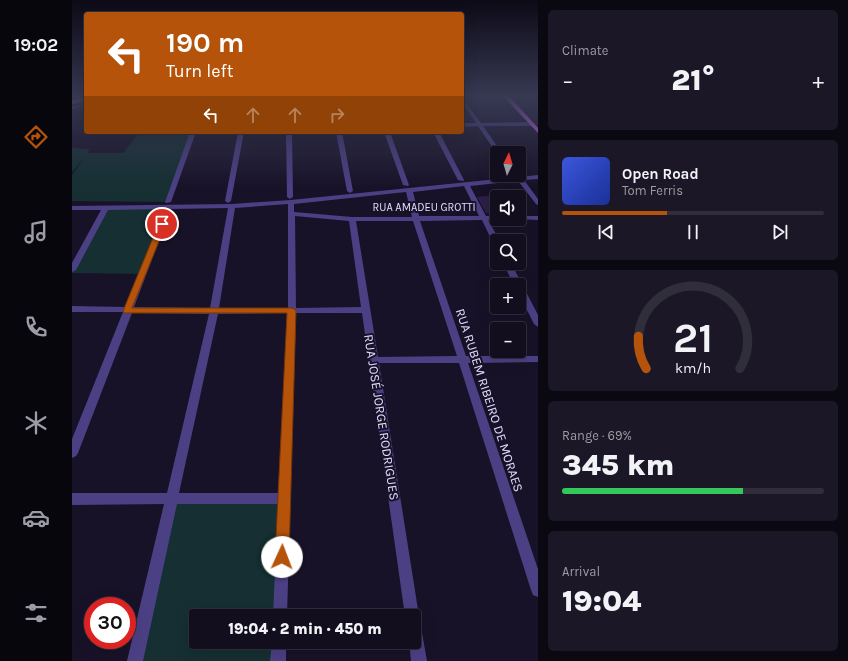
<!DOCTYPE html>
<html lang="en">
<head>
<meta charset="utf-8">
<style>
  body { margin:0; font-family:Karla,sans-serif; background:#1b1727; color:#f1f3f6; height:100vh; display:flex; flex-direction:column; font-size:15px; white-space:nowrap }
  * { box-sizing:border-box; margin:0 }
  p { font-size:13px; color:#9c9ca4 }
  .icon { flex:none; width:22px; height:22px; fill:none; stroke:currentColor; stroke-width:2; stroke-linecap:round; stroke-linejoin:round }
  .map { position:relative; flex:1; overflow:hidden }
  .details { display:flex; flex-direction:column; gap:10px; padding:10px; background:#0a0810; width:310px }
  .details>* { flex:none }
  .guide { position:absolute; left:12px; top:12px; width:380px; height:122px; border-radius:4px; box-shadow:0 4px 16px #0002,0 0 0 1px #312e3c; background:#b45309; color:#fff; overflow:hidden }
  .needle { width:26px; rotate:5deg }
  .fabs { position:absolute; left:418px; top:146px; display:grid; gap:8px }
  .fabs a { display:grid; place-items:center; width:36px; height:36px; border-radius:4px; background:#120e1e; box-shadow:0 4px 16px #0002,0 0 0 1px #312e3c; font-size:20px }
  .speed { position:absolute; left:12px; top:597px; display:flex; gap:8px; font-size:20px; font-weight:700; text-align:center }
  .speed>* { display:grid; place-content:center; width:52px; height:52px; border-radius:50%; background:#120e1e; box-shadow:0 4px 16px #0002,0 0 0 1px #312e3c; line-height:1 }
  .speed .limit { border:6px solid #d22; background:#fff; color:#111 }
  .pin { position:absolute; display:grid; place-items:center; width:34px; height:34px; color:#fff; margin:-17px; border:2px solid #fff; border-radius:50%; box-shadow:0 1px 4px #0007 }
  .me { position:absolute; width:44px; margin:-22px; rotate:2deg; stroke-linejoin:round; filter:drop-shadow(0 0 3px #0008) }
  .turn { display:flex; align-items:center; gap:14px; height:84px; padding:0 16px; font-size:18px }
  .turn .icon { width:52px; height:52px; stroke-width:2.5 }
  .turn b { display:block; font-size:28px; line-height:34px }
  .lanes { display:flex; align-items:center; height:38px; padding:0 16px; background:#0003; justify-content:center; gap:20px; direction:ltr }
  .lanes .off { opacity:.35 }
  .big { font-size:30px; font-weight:800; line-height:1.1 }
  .details .widget { flex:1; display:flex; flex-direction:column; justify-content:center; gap:6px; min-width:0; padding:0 14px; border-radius:6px; background:#1b1727 }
  .details .dial { align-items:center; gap:0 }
  .dial svg { height:104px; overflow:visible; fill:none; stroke:#312e3c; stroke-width:7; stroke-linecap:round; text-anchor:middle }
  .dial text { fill:#f1f3f6; stroke:none }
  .song { display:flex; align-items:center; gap:12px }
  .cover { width:48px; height:48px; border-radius:6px; background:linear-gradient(135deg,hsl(230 70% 55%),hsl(230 70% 35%)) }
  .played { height:4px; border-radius:2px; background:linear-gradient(90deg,#b45309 40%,#312e3c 40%) }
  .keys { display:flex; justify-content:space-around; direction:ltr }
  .heat { display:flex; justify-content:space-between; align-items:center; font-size:22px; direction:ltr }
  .charge { height:6px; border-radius:3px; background:linear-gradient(90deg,#34c759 69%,#312e3c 0) }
  .trip { position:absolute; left:117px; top:609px; width:232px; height:40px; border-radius:4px; background:#120e1e; box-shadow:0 4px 16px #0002,0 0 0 1px #312e3c; font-weight:800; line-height:40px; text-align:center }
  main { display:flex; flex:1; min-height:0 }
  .dock { display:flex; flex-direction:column; width:72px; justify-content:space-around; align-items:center; background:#07060c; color:#9c9ca4 }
  .dock .icon { width:28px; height:28px }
  .dock .active { color:#b45309 }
  .dock b { font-size:18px; color:#f1f3f6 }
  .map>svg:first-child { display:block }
</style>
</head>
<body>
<main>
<nav class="dock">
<b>19:02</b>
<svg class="icon active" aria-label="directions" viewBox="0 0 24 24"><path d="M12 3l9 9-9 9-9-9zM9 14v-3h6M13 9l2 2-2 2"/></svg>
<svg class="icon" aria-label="music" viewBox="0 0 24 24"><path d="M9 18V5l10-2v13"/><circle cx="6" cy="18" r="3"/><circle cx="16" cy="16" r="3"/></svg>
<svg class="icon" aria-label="phone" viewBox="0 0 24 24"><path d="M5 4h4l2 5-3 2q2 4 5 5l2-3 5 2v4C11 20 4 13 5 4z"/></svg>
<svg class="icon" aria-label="climate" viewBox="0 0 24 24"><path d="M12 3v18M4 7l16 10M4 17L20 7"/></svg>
<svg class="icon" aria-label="car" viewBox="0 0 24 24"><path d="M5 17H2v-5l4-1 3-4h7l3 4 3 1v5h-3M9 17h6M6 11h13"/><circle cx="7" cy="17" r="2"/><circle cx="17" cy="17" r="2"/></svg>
<svg class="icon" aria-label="filters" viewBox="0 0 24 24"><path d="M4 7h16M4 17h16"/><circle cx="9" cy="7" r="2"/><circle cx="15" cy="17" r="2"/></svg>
</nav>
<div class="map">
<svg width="466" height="661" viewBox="0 0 466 661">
  <rect width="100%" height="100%" fill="#181228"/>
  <g fill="#152f32">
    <path d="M68,132H119L93,202L0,201V175L12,158L0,172V148L18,149L15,153H51Z"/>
    <path d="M93,207L95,212L70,274L0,273V270L33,208Z"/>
    <path d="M212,498L205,616H124V642H203L202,661H70L98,499Z"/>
  </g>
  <path fill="#2c1f48" d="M425,195V213H414L405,197Z"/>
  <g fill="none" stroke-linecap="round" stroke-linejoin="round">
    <g fill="#4b4084" fill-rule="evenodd">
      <path d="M390,98L409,123L460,122L463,124L460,126H411L430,153H425V154L406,126L390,127V123H404L390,102Z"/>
      <path d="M14,104V106L0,109V107Z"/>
      <path d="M118,132H124L99,202L94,203L93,202Z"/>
      <path d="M166,132H172L159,201L156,203L153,201Z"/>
      <path d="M214,132H220L221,197L218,199L215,197Z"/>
      <path d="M264,132H270L281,191L278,193L275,191Z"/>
      <path d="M312,132H318L337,185L336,186L331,185Z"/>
      <path d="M361,132H367L392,180L391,181L386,180Z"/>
      <path d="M466,175V179L452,180L466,199V205L464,204L446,181L398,186L414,216H425V219H428L416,220L428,241H425V245L421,243L410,220L348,221L394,356H466V362L396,363L466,569V597L461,595L459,590L387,363H307L347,616L345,621L347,622L349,627L355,661H339L337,642H342V616H333L290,313H224L215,616H201L206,504H105L71,661H55L92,504L0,505V493H95L137,314L60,313L6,453L4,456L0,458V439L51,312H0V306L53,307L92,212L91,209L36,210L4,270L0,272V263L29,210H0V206L160,204L219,200ZM392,186L407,216H347L341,192ZM334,192L340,217H280L222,212V204ZM216,204V308H147L163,208ZM156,208L138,308L62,307L98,212V209ZM223,216L277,221L289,307L224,308ZM284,221H341L385,356L306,357ZM216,313L207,493H107L146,314Z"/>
      <path d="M447,216H466V220L445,219H447Z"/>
      <path d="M431,263H439L466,315V327L462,324L447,294V285H442Z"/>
      <path d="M200,642H214V661H198Z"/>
    </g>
    <path fill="#d269f5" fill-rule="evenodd" d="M431,96H437L466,128V133Z"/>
    <path fill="#f55e94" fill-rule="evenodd" d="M14,97V101L0,104V100Z"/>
  </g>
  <linearGradient id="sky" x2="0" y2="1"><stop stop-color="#0d0a16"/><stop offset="0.51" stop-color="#373953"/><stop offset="1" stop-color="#373953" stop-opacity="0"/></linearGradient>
  <rect width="466" height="188" fill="url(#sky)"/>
  <path fill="#b45309" stroke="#753606" d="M87,223L94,224L60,308H220L224,310L217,557L215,562L210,564L205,562L203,557L215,313H52L51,311Z"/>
  <g text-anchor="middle" stroke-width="4" stroke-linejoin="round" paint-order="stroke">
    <g font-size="11" fill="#e3dbfd" stroke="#181228">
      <text x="352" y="211">RUA AMADEU GROTTI</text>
    </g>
    <g font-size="13" fill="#e3dbfd" stroke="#181228">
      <text transform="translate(418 400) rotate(72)" y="5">RUA RUBEM RIBEIRO DE MORAES</text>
      <text transform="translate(310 417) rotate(81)" y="5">RUA JOSÉ JORGE RODRIGUES</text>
    </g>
  </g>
</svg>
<div class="fabs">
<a><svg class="needle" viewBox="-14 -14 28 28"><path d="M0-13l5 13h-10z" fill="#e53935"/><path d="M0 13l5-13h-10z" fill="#9c9ca4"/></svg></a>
<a><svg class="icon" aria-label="sound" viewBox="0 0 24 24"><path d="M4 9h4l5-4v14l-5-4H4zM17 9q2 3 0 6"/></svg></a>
<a><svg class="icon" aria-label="search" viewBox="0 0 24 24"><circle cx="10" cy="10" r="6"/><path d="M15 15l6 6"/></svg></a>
<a>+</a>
<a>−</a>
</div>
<div class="speed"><div class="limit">30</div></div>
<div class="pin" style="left:90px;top:224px;background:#d93025"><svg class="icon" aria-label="arrive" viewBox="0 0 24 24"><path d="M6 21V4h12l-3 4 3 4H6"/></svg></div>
<svg class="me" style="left:210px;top:557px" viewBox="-20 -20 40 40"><circle r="19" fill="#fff"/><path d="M0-13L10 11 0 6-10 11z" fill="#b45309"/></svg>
<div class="trip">19:04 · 2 min · 450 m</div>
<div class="guide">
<div class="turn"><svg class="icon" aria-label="left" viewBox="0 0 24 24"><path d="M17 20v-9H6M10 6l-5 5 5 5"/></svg><div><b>190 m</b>Turn left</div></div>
<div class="lanes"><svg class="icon" aria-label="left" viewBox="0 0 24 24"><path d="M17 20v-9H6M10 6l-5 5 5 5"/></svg><svg class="icon off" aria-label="ahead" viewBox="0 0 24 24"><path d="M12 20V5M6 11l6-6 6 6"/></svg><svg class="icon off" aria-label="ahead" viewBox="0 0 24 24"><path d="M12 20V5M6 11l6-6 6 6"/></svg><svg class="icon off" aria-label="right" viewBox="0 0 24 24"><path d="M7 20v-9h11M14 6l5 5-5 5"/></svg></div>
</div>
</div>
<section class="details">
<div class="widget"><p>Climate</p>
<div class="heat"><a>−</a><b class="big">21°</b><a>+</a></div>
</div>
<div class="widget">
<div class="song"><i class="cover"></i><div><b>Open Road</b><p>Tom Ferris</p></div></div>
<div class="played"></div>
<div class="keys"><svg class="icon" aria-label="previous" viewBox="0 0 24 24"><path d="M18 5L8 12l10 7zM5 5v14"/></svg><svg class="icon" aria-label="pause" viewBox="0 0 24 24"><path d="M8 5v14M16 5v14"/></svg><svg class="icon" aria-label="next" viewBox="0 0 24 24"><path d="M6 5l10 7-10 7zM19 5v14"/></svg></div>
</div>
<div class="widget dial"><svg viewBox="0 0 100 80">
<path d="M14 69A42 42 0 1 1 86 69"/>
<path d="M14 69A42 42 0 0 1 8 44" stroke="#b45309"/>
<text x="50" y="56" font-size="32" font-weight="700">21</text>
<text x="50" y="72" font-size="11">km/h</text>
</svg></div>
<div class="widget"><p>Range · 69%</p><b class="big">345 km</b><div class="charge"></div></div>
<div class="widget"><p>Arrival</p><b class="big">19:04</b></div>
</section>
</main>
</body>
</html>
